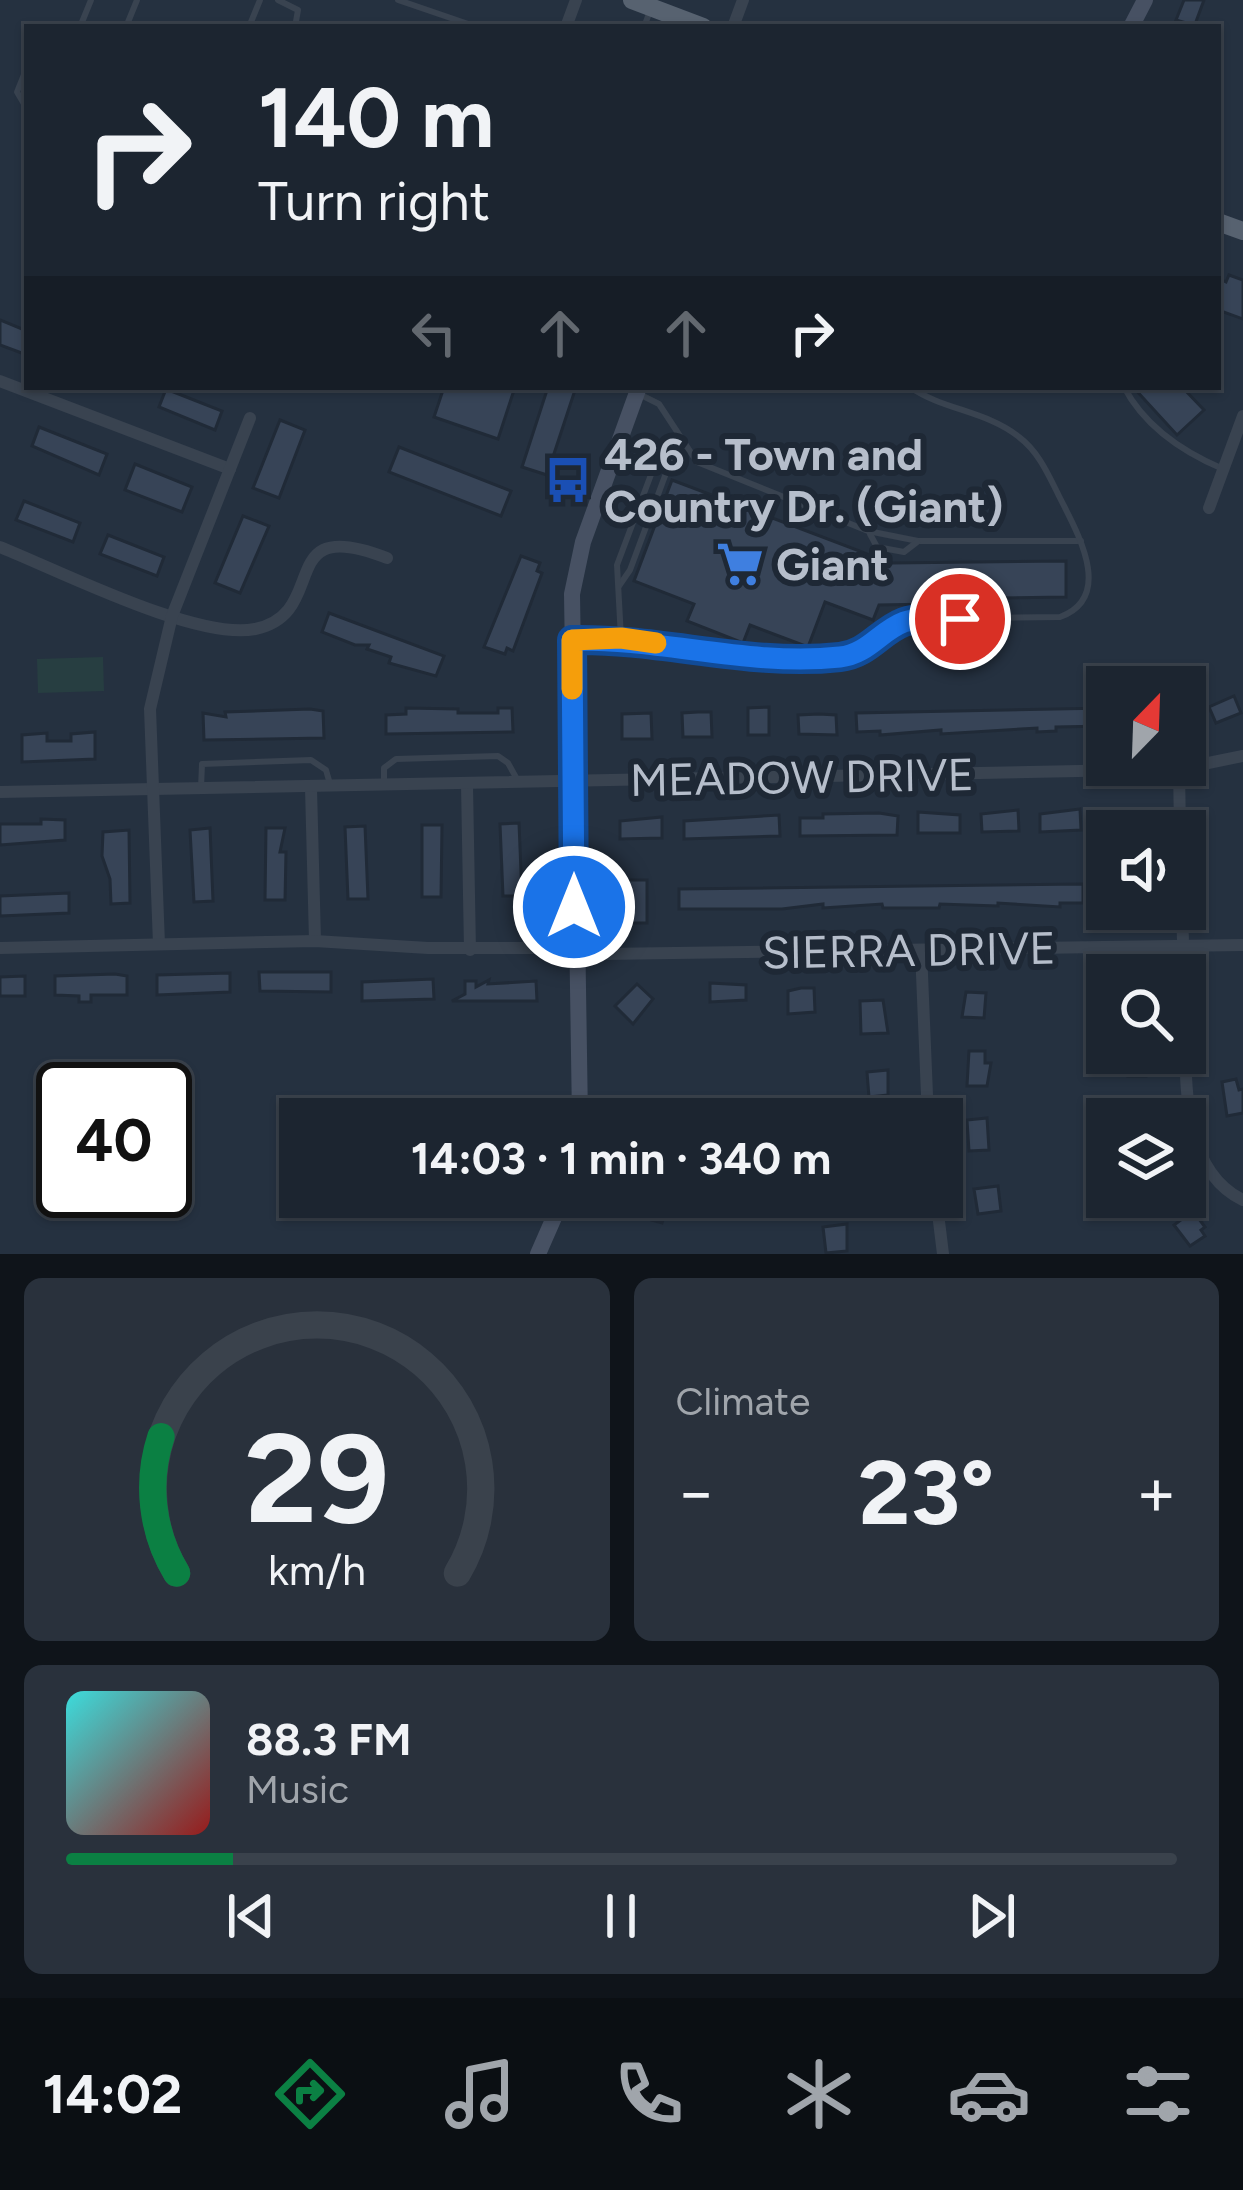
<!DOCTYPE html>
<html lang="en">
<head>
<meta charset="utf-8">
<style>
  body { margin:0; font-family:Figtree,sans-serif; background:#29313c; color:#f1f3f6; height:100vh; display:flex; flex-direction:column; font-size:45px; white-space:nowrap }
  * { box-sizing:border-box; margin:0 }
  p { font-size:39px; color:#a0a5ab }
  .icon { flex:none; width:66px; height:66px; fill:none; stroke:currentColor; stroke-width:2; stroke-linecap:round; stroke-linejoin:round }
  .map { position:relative; height:1254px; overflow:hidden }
  .sheet { display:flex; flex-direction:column; gap:24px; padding:24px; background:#0f141a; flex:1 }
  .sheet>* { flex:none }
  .hud { position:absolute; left:24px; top:24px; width:1197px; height:366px; border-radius:0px; box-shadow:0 3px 9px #0004,0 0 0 3px #3a424c; background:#1c2530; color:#f1f3f6; overflow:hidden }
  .needle { width:78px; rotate:23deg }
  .tools { position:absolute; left:1086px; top:666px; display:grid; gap:24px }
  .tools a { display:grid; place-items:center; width:120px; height:120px; border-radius:0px; background:#1c2530; box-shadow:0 3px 9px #0004,0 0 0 3px #3a424c; font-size:60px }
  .speed { position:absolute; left:36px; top:1062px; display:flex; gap:24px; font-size:60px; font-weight:700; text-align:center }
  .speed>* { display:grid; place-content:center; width:156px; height:156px; border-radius:50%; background:#1c2530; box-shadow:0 3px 9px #0004,0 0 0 3px #3a424c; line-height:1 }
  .speed .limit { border:6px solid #111; border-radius:18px; background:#fff; color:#111 }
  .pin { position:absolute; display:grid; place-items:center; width:102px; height:102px; color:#fff; margin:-51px; border:6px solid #fff; border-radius:50%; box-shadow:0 3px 12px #0007 }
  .me { position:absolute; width:132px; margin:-66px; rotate:0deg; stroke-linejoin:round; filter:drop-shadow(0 0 9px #0008) }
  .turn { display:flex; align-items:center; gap:42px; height:252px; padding:0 36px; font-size:54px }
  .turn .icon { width:156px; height:156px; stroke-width:2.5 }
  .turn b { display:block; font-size:84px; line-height:102px }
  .lanes { display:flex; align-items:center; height:114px; padding:0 36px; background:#0003; justify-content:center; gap:60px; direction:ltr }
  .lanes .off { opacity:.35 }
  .big { font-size:90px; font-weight:700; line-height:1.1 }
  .sheet .tile { flex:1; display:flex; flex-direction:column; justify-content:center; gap:18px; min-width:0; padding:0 42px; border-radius:18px; background:#29313c }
  .sheet .dial { align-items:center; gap:0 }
  .dial svg { height:312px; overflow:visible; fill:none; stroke:#3a424c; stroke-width:7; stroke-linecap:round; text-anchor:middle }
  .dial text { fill:#f1f3f6; stroke:none }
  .song { display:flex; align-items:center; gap:36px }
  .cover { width:144px; height:144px; border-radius:18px; background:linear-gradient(135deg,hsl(180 70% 55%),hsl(0 70% 35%)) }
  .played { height:12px; border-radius:6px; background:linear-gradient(90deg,#0b8043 15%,#3a424c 15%) }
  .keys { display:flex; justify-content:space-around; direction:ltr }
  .heat { display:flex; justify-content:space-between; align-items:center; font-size:66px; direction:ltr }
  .sheet .tiles { flex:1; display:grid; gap:24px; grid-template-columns:1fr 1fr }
  .tile:last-child { grid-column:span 2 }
  .trip { position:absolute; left:279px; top:1098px; width:684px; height:120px; border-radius:0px; background:#1c2530; box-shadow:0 3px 9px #0004,0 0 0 3px #3a424c; font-weight:700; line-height:120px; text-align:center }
  .menu { display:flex; height:192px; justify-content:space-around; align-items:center; background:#0b0f13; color:#a0a5ab }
  .menu .icon { width:84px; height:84px }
  .menu .selected { color:#0b8043 }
  .menu b { font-size:54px; color:#f1f3f6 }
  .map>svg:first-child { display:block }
</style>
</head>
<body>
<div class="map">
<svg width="1243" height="1254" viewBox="0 0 1243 1254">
  <rect width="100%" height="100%" fill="#253140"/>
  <path fill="#273e41" d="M103,657L104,691L38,693L37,659Z"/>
  <g fill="#374457" stroke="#202a37" stroke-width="3">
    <path d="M1184,0H1204L1194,27H1181L1183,22L1176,20Z"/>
    <path d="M1229,275L1243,280V319L1218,310V278L1226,282Z"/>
    <path d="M0,320L27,331V355L0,345Z"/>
    <path d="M444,387H515L498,439L434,417Z"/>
    <path d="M548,387H576L547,475L522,467Z"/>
    <path d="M1133,387H1182L1204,410L1177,435Z"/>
    <path d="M166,389L222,411L215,430L159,407Z"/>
    <path d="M280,420L305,430L279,498L253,488Z"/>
    <path d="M39,427L107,454L99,475L32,446Z"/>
    <path d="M399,447L511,491L501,516L389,472Z"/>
    <path d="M135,464L192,487L182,512L125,490Z"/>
    <path d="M672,480L891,563L1066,561V597L932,599L933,604L879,605L873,620L825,602L808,647L750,625L743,643L687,621L694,604L634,581Z"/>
    <path d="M24,501L80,523L73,542L16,520Z"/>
    <path d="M243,516L269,526L240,593L215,583Z"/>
    <path d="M108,535L164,557L157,576L100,554Z"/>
    <path d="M521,556L540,563L537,571L542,573L513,651L507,648L505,654L484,647Z"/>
    <path d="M329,613L444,656L436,676L389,663L391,657L367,649L369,645H355L322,632Z"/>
    <path d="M1234,696L1241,713L1216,723L1209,707Z"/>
    <path d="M769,707V735H748V708Z"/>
    <path d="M406,708L458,709V713H498V708H512L513,732L386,734V715L406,714Z"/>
    <path d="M1107,708V726L1056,727V731L1037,732V728L941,734V730L880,735V731L857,732L856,713Z"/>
    <path d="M310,709L323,711L324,738L204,740L203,713L226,717L225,712Z"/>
    <path d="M698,712H711L712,737H683L682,713Z"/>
    <path d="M651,713L652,739H622V714Z"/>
    <path d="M819,714L836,715L837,735L799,734L798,715Z"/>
    <path d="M95,732V759L22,762V735L47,733V741H71V734Z"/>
    <path d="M1080,809L1081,830L1040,832V814Z"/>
    <path d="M1101,809L1144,811L1145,830L1101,831Z"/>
    <path d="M1018,810L1019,831L982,832L981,814Z"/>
    <path d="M918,812L960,815V833H918Z"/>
    <path d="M879,813L898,816L897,835L800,836V818H823V814Z"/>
    <path d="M779,815L780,836L684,839V821Z"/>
    <path d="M662,817V838L620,839V821Z"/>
    <path d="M41,819L65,820V840L0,845V824H41Z"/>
    <path d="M519,823L522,896H503L500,824Z"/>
    <path d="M422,825H442L441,897H422Z"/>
    <path d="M365,826L368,899H348L345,827Z"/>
    <path d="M210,828L213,901L194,902L190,830Z"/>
    <path d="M266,828H285L280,852H286L285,900H265Z"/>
    <path d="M129,830L130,903L111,904L110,879L102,856L103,832Z"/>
    <path d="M627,880H647V923H623Z"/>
    <path d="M1083,884V903H1060V907L998,903V906L940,904L939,908H883L882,904L823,908V904L782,909H679V889Z"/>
    <path d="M69,893V913L0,916V896Z"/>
    <path d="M259,972H331V992L260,991Z"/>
    <path d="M230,973V992L157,995V975Z"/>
    <path d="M115,974L127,976V995H91V1002H79V996L55,995V976Z"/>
    <path d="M25,976V996H0V977Z"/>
    <path d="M433,979L434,999L362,1001V982Z"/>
    <path d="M489,980L488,984L536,981L537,1001H452L465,994V981H476V987Z"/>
    <path d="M710,983L746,985V1000L710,1002Z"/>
    <path d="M637,984L653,999L633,1024L615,1006Z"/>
    <path d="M801,988H814L815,1012L788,1014V991Z"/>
    <path d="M966,992L986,993L984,1018L962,1017Z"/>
    <path d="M883,1000L888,1033L861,1034L860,1001Z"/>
    <path d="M969,1051H985V1063H991L987,1086H967Z"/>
    <path d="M1128,1053H1149L1146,1076H1128Z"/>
    <path d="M888,1070V1095L869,1097L867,1072Z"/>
    <path d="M1236,1079L1239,1090L1243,1089V1113L1227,1116L1222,1082Z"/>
    <path d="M987,1118L989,1150L969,1151L967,1120Z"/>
    <path d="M998,1186L1001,1211L978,1214L974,1189Z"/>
    <path d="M639,1197H670L662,1223L637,1216Z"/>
    <path d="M1193,1211L1205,1227L1201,1230L1205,1236L1190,1246L1174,1225Z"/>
    <path d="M847,1224V1251L826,1253L823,1227Z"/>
  </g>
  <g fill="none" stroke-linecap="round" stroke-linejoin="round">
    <g stroke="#394350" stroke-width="6">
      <path d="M278,0L298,10L295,27"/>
      <path d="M398,0L477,27"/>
      <path d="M80,27L91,0"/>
      <path d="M126,27L137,0"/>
      <path d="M249,27L260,0"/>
      <path d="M644,27L650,11"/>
      <path d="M27,67L17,92L27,109"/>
      <path d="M625,387L659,404L697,462L868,531L918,541H1081"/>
      <path d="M1124,387C1145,427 1183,452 1223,469"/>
      <path d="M870,534L877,547L904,552L917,542"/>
      <path d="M619,586L630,570L672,457"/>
      <path d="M621,638L617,565L652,472L687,448"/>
      <path d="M575,640C591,639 607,638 623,639C696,643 775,673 848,656C873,650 888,626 913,619L1060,617C1115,597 1077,532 1060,498C1049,476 1039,452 1019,437C987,411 943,410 910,387"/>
      <path d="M384,785V768L396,759L498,756L508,763L518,781"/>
      <path d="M201,788L202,764L311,760L326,770L330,784"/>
    </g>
    <g stroke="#394350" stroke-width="12">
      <path d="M566,27L576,0"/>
      <path d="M733,27L743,0"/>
      <path d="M0,381L230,469"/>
      <path d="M1209,508L1243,416"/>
      <path d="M0,547C58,570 197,641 255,629C332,613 272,513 387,558"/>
      <path d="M1179,769L1180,831"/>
      <path d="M467,785L470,950"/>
      <path d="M311,788L315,941"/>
      <path d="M0,792L1179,769L1243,756"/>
      <path d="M1182,909L1184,975"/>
      <path d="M159,944L150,709L172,616L250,418"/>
      <path d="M0,948L315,941L428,948H555L603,954L1243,945"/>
      <path d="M921,950L928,1119"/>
      <path d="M1185,1037C1186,1093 1185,1172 1243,1200"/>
      <path d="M936,1197L943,1254"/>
    </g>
    <g stroke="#475163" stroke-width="16">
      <path d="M1131,27L1145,0"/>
      <path d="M580,1119L572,594L583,542L639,387"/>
      <path d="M538,1254L563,1197"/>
    </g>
    <g stroke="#576270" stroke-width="18">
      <path d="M632,0L703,27"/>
      <path d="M1218,222L1243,231"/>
    </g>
  </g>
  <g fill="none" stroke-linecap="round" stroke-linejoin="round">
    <defs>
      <path id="route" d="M574,907L572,640C662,638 750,667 840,657C868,654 880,631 904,622C921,616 943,619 960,619"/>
    </defs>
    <use href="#route" stroke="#114b97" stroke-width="30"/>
    <use href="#route" stroke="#1a73e8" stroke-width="21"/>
    <path stroke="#f59e0b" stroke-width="21" d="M572,689V640L621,638L656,643"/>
  </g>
  <defs>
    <symbol id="bus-bare" viewBox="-9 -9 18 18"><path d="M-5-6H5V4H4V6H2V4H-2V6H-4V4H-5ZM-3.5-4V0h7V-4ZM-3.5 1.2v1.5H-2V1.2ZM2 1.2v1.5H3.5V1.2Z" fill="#1a4fb4" stroke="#1e2835" stroke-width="2.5" paint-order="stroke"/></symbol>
    <symbol id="supermarket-bare" viewBox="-9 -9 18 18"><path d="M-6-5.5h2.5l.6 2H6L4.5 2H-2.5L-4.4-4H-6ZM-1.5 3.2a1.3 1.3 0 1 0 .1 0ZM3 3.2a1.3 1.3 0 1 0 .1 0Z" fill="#3f7fe0" stroke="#1e2835" stroke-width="2.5" paint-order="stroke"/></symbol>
  </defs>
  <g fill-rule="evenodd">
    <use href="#bus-bare" x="535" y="447" width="66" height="66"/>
    <use href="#supermarket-bare" x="707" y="531" width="66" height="66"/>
  </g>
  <g text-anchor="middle" stroke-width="12" stroke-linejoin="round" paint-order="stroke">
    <g font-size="45" font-weight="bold" fill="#b6becb" stroke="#1e2835" text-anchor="start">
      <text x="604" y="470">426 - Town and<tspan x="604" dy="52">Country Dr. (Giant)</tspan></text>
      <text x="776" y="580">Giant</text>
    </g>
    <g font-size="45" fill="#b6becb" stroke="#1e2835">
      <text transform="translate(802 777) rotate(-1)" y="16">MEADOW DRIVE</text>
      <text transform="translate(909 950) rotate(-1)" y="16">SIERRA DRIVE</text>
    </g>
  </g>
</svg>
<div class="tools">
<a><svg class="needle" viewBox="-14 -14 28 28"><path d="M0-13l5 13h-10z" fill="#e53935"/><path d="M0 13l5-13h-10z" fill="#a0a5ab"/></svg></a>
<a><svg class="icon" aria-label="sound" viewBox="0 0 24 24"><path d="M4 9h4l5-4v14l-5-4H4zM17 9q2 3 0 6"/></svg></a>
<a><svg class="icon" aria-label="search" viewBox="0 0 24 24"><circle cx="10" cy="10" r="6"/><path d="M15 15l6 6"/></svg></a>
<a><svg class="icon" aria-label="layers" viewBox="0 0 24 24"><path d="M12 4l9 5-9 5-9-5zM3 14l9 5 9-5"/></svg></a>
</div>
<div class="speed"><div class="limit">40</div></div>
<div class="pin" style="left:960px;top:619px;background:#d93025"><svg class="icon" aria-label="arrive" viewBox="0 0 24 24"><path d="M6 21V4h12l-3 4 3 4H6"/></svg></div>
<svg class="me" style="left:574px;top:907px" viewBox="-20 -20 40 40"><circle r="17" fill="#1a73e8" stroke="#fff" stroke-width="3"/><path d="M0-11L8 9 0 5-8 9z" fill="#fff"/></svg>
<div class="trip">14:03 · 1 min · 340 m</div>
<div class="hud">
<div class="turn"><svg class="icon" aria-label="right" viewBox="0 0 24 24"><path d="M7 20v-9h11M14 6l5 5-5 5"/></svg><div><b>140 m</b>Turn right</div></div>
<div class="lanes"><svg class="icon off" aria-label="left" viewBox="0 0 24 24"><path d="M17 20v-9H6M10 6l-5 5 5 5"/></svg><svg class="icon off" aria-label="ahead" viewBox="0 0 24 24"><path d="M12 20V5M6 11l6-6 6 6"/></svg><svg class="icon off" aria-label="ahead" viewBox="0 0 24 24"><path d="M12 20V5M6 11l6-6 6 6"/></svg><svg class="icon" aria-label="right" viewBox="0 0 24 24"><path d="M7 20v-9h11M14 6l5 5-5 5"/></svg></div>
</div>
</div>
<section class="sheet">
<div class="tiles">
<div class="tile dial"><svg viewBox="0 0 100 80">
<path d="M14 69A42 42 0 1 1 86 69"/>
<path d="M14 69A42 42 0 0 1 10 34" stroke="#0b8043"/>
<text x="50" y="56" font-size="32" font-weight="700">29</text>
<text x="50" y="72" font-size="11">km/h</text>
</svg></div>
<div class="tile"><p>Climate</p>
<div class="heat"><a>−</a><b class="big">23°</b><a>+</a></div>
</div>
<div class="tile">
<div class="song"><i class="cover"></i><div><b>88.3 FM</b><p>Music</p></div></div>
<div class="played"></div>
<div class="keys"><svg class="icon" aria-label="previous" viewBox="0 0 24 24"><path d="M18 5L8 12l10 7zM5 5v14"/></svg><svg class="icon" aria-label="pause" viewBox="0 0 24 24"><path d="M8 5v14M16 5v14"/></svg><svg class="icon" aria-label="next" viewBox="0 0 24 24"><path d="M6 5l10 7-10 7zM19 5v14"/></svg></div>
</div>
</div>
</section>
<nav class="menu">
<b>14:02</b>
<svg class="icon selected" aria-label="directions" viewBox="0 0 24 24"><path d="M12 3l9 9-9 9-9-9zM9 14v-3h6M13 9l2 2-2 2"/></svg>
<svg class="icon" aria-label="music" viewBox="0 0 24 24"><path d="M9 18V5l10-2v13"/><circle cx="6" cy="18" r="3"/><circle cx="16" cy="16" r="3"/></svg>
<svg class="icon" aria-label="phone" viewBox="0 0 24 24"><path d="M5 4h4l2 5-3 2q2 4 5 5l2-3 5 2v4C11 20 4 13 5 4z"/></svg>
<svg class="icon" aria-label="climate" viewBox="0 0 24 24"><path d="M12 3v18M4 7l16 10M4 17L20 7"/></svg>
<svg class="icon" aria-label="car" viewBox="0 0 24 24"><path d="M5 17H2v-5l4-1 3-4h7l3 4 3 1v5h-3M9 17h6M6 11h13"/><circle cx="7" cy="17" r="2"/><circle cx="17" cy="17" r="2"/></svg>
<svg class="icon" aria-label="filters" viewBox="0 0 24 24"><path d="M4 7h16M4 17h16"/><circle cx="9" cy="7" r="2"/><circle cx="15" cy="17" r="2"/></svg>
</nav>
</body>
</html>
